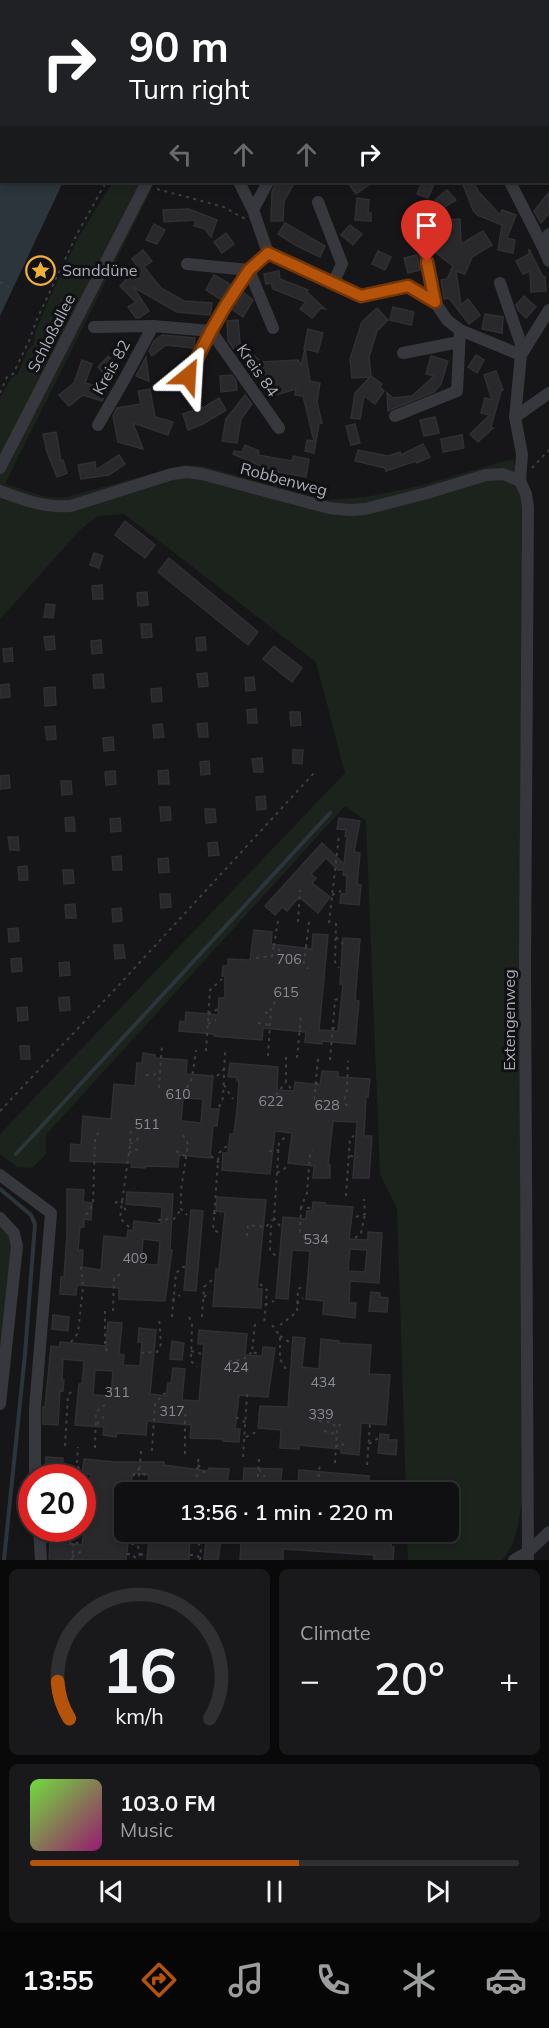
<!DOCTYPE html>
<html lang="en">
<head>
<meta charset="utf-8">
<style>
  body { margin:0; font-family:Mulish,sans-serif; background:#19191b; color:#f1f3f6; height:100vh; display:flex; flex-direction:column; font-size:22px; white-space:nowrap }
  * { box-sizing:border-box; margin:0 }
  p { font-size:20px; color:#9c9d9f }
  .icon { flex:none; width:33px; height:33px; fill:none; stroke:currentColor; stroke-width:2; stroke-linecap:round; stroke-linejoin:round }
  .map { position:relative; height:1560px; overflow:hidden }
  .details { display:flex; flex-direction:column; gap:9px; padding:9px; background:#09090a; flex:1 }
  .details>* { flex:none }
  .banner { position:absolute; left:0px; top:0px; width:549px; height:183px; box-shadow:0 3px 9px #0003,0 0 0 2px #303032; background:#202124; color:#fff; overflow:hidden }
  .speed { position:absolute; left:18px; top:1464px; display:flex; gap:12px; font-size:30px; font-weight:700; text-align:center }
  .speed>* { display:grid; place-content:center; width:78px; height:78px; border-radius:50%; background:#101012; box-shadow:0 3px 9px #0003,0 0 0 2px #303032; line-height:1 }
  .speed .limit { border:9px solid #d22; background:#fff; color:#111 }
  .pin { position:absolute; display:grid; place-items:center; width:51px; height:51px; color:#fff; margin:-62px -26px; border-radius:50% 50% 50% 0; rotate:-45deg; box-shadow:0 0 6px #0007 }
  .pin .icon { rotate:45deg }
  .me { position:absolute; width:66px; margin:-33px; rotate:27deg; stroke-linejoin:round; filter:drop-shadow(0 0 4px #0008) }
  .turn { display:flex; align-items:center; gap:21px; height:126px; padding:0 30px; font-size:27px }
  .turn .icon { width:78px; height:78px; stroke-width:2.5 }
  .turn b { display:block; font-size:42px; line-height:51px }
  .lanes { display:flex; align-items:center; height:57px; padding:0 30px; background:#0003; justify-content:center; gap:30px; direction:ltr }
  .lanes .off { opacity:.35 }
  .big { font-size:45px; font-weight:600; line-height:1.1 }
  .details .widget { flex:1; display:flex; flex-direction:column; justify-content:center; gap:9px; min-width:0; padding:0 21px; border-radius:9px; background:#19191b }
  .details .dial { align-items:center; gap:0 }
  .dial svg { height:156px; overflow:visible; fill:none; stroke:#303032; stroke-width:7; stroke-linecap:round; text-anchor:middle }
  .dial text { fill:#f1f3f6; stroke:none }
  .song { display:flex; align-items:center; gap:18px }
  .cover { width:72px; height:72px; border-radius:9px; background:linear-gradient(135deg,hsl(100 70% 55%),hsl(320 70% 35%)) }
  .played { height:6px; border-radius:3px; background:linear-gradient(90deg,#b45309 55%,#303032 55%) }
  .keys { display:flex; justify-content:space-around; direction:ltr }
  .heat { display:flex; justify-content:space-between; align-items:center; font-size:33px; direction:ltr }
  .details .tiles { flex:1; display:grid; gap:9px; grid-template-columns:1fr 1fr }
  .widget:last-child { grid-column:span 2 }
  .trip { position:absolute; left:114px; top:1482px; width:345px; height:60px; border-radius:9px; background:#101012; box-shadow:0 3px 9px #0003,0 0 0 2px #303032; font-weight:600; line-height:60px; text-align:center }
  .tabs { display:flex; height:96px; justify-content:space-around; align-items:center; background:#060607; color:#9c9d9f }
  .tabs .icon { width:42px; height:42px }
  .tabs .selected { color:#b45309 }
  .tabs b { font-size:27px; color:#f1f3f6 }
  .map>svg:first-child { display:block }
</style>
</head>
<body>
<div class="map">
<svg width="549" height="1560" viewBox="0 0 549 1560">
  <rect width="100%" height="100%" fill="#161618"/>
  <g fill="#1c231d">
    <path d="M113,182H155L5,484L46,497L63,498L183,465L203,466L325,500L366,497L419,486L513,459L522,494L520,968L522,1500C519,1522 517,1543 502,1560H408L407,1532H448V1492H406L397,1208L380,1174L366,821L345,806L46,1135V1154L32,1168L17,1167L0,1154V1134L345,773L316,662L124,514L98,516L81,529L0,619V398L11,378L18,374L27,351L33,345L35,333L50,297L78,238Z"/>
    <path d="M0,1228L10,1236L12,1242L0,1375Z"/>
  </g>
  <path fill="#2c353c" d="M0,0H160L2,2V182H63L0,316Z"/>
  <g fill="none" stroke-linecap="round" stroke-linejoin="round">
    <g stroke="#2c353c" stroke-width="4">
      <path d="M16,1154L330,813"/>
      <path d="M0,1189L31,1215L35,1224L25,1354L4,1560"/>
    </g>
  </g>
  <g fill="#29292c" stroke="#303034" stroke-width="1.5" fill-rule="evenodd">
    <path d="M276,182H295L284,201L283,221H271L272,192Z"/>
    <path d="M347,182H373L356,194Z"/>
    <path d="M422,182H435L428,198L417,194Z"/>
    <path d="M462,182H474L478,191L500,215L502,210L516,215L507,238L515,240L513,253L498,250L502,225L477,215L473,210Z"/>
    <path d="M447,190L456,200L443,208L435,200Z"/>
    <path d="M549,192V213L541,223L534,211Z"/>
    <path d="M357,198L369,200L368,212L371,213V221L355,220Z"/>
    <path d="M189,209L217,220L211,237L205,229L194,226L196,220L164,222L163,210Z"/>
    <path d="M460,219L461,244L483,231L492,245L472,257L465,274L456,271L461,305L468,299L480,315L469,324L449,298L444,299L441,280L447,279L453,266L432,250L446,232V220Z"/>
    <path d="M285,223L325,246L320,257L297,246L278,234Z"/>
    <path d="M154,224L165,230L157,244L146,240Z"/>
    <path d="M350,225L362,234L353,245L341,235Z"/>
    <path d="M226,233L234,244L222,253L214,242Z"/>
    <path d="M529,249L543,277H545L546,291L531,292L530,271L523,274L516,261L529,254Z"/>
    <path d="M143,250L152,261L144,267L161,288L184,301L212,303L210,315L177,312L133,287L149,311L139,318H136L128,307L136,302L120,286L138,267L132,259Z"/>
    <path d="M378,251L391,257L385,270L372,264Z"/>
    <path d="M417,255L420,270L408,273L404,258Z"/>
    <path d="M279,271L280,279L308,290L307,292L325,309L321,308L312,318L300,309L306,302L273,289L271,283L266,284L264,274Z"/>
    <path d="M214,275L230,284L220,299L206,290Z"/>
    <path d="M244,293L253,300L243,317L233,310Z"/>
    <path d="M524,296L536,307L526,318L518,310L516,305Z"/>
    <path d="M393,307L414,312L411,325L390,320Z"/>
    <path d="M377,308L388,320L377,331L369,357L371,376L382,384L380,387L384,391L375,404L364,396L360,419L351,418L355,393L370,377L352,378L350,359L362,322Z"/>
    <path d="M485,314L503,317L502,333L482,329Z"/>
    <path d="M238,320L240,343L261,362L298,360L301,365L305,349L310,381L320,383L317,402L322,423L319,424L314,453L305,451L307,440L314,441L303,396L295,395L296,389L268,397L260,375L241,359L228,341L227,321Z"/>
    <path d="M308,329L323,333L318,352L304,349Z"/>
    <path d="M162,335L195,338L194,346L193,348L166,345L152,356L149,351L154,341Z"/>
    <path d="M476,355L484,360L477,373L468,367Z"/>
    <path d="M108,356L118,366L108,377L98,367Z"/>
    <path d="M431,356L448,361L441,384L434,392L388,411L387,393L393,398L412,396L434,376L426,374Z"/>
    <path d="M146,357L149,381L136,376Z"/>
    <path d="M82,360L92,364L85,383L107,389L102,401L83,395L69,406L59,395L74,383Z"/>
    <path d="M496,371L503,390L501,391L491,427L493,428L478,442L470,434L490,415L481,413L485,398L492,400L484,375Z"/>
    <path d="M232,375L236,381L237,390L221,392L220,376Z"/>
    <path d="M150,389L155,417L173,422L168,435L133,423L143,449L118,442L113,416L117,408L141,404L138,391Z"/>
    <path d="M245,395L252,404L241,419L237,443L222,441L226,419Z"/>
    <path d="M219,398L226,410L203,424L188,430L183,414L202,407L203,408Z"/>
    <path d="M435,417L439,433L424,436L420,420Z"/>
    <path d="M355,424L360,443L351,445L346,426Z"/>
    <path d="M56,432L61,461L63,460L67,473L57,477L47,452L43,434Z"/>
    <path d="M462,435L464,448L443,452L441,439Z"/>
    <path d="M423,444L430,457L417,463L416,461L386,471L385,468L355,461L358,450L388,456L400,452L401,455Z"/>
    <path d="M245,445L259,451L258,455L292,461L293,456L309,459L306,477L260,469L261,466L233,454L234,451L242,452Z"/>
    <path d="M119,455L125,464L109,475L81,479L78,465L95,462L96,470Z"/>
    <path d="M125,521L155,545L145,558L115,535Z"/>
    <path d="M94,553L103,556L99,568L90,565Z"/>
    <path d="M169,558L258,632L248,645L158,572Z"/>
    <path d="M102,585L103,599H93L92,586Z"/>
    <path d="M147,592L148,605L138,606L137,593Z"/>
    <path d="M46,604L55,605L53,618L44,617Z"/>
    <path d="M141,624H151L152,637L142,638Z"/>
    <path d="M54,636L55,649L46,650L44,637Z"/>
    <path d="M205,637L206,650L197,651L196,638Z"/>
    <path d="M101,640L102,653L92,654L91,641Z"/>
    <path d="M274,646L302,668L292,682L263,659Z"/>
    <path d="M12,648L13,661L4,662L3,649Z"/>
    <path d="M207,673L208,686L199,687L197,674Z"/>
    <path d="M103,674L104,688H94L93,675Z"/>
    <path d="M254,677L255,690L246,691L245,678Z"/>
    <path d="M9,684L10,697L0,698V685Z"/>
    <path d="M55,687L56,705L45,706L44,688Z"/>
    <path d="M161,688L162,701L152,702L151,689Z"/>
    <path d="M256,709L257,723H248L247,710Z"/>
    <path d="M290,712H300L301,725L291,726Z"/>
    <path d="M207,723L208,737H199L197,724Z"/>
    <path d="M162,724L164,737L154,738L153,725Z"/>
    <path d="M55,726L56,739L47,740L45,727Z"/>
    <path d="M113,737L114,750L104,751L103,738Z"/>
    <path d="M293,750H303L302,764L293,763Z"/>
    <path d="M262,758L263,772H254L252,759Z"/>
    <path d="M209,761L210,774L201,775L200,762Z"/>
    <path d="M168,770L169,784H159L158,771Z"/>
    <path d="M115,771L116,784L106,785L105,772Z"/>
    <path d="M9,775L10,788L0,789V776Z"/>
    <path d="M61,781H71L72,794L62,795Z"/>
    <path d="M265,796L266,809L257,810L256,797Z"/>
    <path d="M160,807H170L171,820L161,821Z"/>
    <path d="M205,809H215L216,822L206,823Z"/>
    <path d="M74,817L75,831H66L65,818Z"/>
    <path d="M120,818L121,831L111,832L110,819Z"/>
    <path d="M339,818L360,821L354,852L360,853L357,884L361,885L359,905L340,903L341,894H346L347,876L343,875L344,870H338L326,858L311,874L316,878L312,883L330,897L318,913L299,897L287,911L282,907L275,915L265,906L322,843L344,864L347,837L345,836L346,830L337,829Z"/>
    <path d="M8,837H18L19,850H10Z"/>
    <path d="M217,842L219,855L209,856L208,843Z"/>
    <path d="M121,856L122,870H113L112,857Z"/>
    <path d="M168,858L169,872L159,873L158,859Z"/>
    <path d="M27,866L28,880H19L18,867Z"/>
    <path d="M63,870H73L74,883L64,884Z"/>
    <path d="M160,894H170L171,907L161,908Z"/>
    <path d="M75,904L76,918H66L65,905Z"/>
    <path d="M121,908L122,921L113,922L112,909Z"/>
    <path d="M18,928L19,941L9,942L8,929Z"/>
    <path d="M254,930L272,932L271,944L312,949L313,934L328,935L319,1030L338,1031L343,984H340L343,938L360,939L355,1000L359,1001L355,1044L322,1041V1044L305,1042L306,1032L263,1028L262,1040L214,1036V1034L179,1031L180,1021L185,1022L186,1012L218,1015L219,998H225V976H222L223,966H228V959L250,960Z"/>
    <path d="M114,945H123L125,958L115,959Z"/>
    <path d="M21,958L22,971L12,972L11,959Z"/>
    <path d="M69,962L70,975L60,976L59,963Z"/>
    <path d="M69,997L70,1010L60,1011L59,998Z"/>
    <path d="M27,1007L28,1020L18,1021L17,1008Z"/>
    <path d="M20,1046H29L30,1059H21Z"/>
    <path d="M143,1053L155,1055V1058L187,1060L186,1074L213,1076L210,1109H219L217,1126H213L210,1158L179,1155L178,1167L145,1166V1168L131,1167L132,1163L70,1161L71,1144L81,1145L83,1116L111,1119L114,1084L135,1086L137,1063H142ZM183,1098L203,1099L201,1123L181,1121Z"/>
    <path d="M230,1063L278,1067L277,1090L294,1091L295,1082L320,1085L322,1071L338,1072V1077L370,1079L368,1097L366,1096L364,1136H372L369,1178H353L357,1122L333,1121L328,1165H330V1178H313L314,1166L288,1163L292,1133L275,1131L270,1174L222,1170L223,1153H228L230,1134H234L237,1110L239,1081H237V1077H228Z"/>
    <path d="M67,1189L84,1190L83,1202L92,1203L91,1220L84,1219V1227H80L78,1250H83L82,1267L101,1270L104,1236L127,1238L128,1230L133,1231L134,1221L161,1224L162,1207L126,1204L127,1192L173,1194L170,1250H172L165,1301L119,1299V1288L77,1285L76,1295L60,1294L61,1277H64L67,1235ZM143,1239L160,1241L158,1265L141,1264Z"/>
    <path d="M217,1197L266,1200L257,1289H262L261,1308L213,1306L216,1269H219L225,1212L216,1211Z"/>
    <path d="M313,1202L325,1203V1205L353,1207L349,1239L368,1240V1232L382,1233L379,1283L350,1281L349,1303H356L355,1318L323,1314L324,1301L306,1299L310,1251L292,1250L288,1299L276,1298L283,1217L306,1219L307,1211H312ZM350,1249L367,1250L365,1272L348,1271Z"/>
    <path d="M191,1210L203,1211L196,1291L184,1290Z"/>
    <path d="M371,1292L380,1293V1297L388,1298L387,1312L369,1311Z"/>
    <path d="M53,1315L69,1317L68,1331L52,1329Z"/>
    <path d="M108,1322L122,1323L119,1354L124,1355L123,1365L140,1366L142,1342H138L139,1328L156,1330L150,1394L166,1396L168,1383H171L173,1368L185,1369L182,1400L199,1401L204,1344H198L199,1330L247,1334L245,1355L262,1356L263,1347L275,1348L268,1397L239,1395L235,1429H240L239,1442L223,1441V1439L190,1438L191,1425L147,1421L146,1435L117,1433L116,1437L103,1435L104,1427L75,1425L79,1384H82L84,1361L63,1359L62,1380H64L63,1391L60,1390L58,1425L43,1424V1407H45L51,1346L60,1347V1342L106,1346ZM95,1370L113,1371L111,1396L93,1395Z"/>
    <path d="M293,1337L305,1338L302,1367L319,1369L321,1339L339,1341L338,1343L371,1345L369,1374L390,1375L386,1425L361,1423L359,1455L341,1453V1449L299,1445V1449L280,1448L281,1430L258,1428L260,1406L288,1407Z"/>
    <path d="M172,1341L184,1343L182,1360L170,1359Z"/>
    <path d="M380,1434L389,1435L388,1440H397L396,1455L378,1453Z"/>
    <path d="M46,1457L63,1458L62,1477L53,1476V1471H45Z"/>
    <path d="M84,1459L115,1462H164V1465L208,1471L209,1468L229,1469L227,1485L190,1484V1485L162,1482L161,1492H147L149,1475L132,1473L131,1492H124V1532H129L126,1560L49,1559L51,1528H66L65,1544L82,1545L84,1529H88L89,1507H85V1498H90L91,1478L90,1474H82Z"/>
    <path d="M244,1468L282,1469L280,1487L243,1486Z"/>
    <path d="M299,1470L369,1476V1483L400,1486V1492H360V1489L307,1488V1485L298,1484Z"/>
    <path d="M129,1532H190L189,1560H147L149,1540L129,1538Z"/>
    <path d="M207,1532H222L218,1560H204Z"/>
    <path d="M239,1532H289L372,1537L373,1532H392L391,1547H394L393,1560H374V1555L283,1549V1560H240L241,1543H238Z"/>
  </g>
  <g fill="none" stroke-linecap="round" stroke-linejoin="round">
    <g stroke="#3d3f44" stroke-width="2" stroke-dasharray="3 4.5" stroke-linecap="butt">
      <path d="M201,2V0"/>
      <path d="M157,189L224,207L245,219"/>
      <path d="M0,282L9,287"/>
      <path d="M0,393L7,377L13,374L29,341L37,319L76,236L106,182"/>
      <path d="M532,468L549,450"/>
      <path d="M332,895L341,891"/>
      <path d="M278,921L274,945L282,953"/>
      <path d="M298,922L300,890"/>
      <path d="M309,922L306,946L311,950"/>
      <path d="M329,923L339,835"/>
      <path d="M336,923L335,962L339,968"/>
      <path d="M336,937L343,944"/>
      <path d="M306,946L304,963L308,969"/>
      <path d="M256,958L272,956L274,945"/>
      <path d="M265,1012L270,1016"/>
      <path d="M208,1014L218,1009"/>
      <path d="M258,1023L270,1025"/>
      <path d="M208,1024L216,1020"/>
      <path d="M332,1029L338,1026"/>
      <path d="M299,1032L304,1027"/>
      <path d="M206,1051L210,990L222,979"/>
      <path d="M268,1056L271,1009L276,1000"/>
      <path d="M286,1057V1082L291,1089"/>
      <path d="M297,1058L301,1015"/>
      <path d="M318,1059L314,1100L318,1106"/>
      <path d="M330,1060L335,1000L340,998"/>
      <path d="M146,1075H154L159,1070"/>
      <path d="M217,1076L225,1068"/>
      <path d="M316,1082L320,1088"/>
      <path d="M224,1085L233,1099"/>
      <path d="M159,1088L162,1044"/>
      <path d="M187,1088L192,1078L196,1050"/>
      <path d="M276,1095L286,1082"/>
      <path d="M347,1106L344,1101L347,1090L348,1061"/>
      <path d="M219,1107L223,1098L225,1052"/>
      <path d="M0,1111L118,986L314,773"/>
      <path d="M183,1135L188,1144L181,1190V1209L187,1215"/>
      <path d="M130,1144L142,1136"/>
      <path d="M176,1151L187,1157"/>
      <path d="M269,1151L279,1150"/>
      <path d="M129,1153L134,1149L142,1151"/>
      <path d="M211,1156L218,1162L221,1159"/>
      <path d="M350,1156L358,1157"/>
      <path d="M277,1173L287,1167"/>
      <path d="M346,1196L350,1138L354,1136"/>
      <path d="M115,1203L121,1200L126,1211"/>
      <path d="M301,1207L300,1232L305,1238"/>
      <path d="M310,1208L301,1207L307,1193L310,1154L313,1150"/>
      <path d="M213,1213L221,1214"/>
      <path d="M86,1215L93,1204L95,1138L100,1130"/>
      <path d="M356,1217L365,1214L364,1199"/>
      <path d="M274,1218L271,1227L270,1251L276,1256"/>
      <path d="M158,1220L174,1219L181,1209"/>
      <path d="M280,1226L274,1218L279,1142L287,1136"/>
      <path d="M129,1227L120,1218L130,1144L131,1127"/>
      <path d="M218,1232L213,1230L218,1162L219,1153L229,1144"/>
      <path d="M247,1236L248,1225L266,1227L272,1220"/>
      <path d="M355,1238L361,1233L365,1214"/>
      <path d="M260,1284L267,1290L264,1324"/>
      <path d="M204,1297L210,1292"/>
      <path d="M172,1300L180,1295"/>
      <path d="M297,1304L303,1298"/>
      <path d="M265,1305L274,1301"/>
      <path d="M105,1311V1347L109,1354"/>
      <path d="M113,1311L114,1277L124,1273"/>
      <path d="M172,1317L176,1273L183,1267L190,1268"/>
      <path d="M189,1317L192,1324L191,1361L197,1367"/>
      <path d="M202,1317L204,1287L213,1279"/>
      <path d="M255,1324L252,1352L259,1354"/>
      <path d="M272,1325L280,1336V1359L287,1371"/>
      <path d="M280,1325L297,1312L298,1289L302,1287"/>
      <path d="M280,1336L292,1344"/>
      <path d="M71,1342L78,1333L83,1287L81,1266"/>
      <path d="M191,1351L202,1354"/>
      <path d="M141,1353L157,1352L161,1344L159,1317"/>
      <path d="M229,1361L243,1360L252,1352"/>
      <path d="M236,1417L246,1423"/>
      <path d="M313,1418L315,1421L331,1422L337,1428"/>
      <path d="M97,1424L107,1413"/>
      <path d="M324,1431L335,1434"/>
      <path d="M246,1437L256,1432"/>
      <path d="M369,1444L380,1437"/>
      <path d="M65,1446L68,1395L72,1391"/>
      <path d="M336,1447L340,1443L344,1445"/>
      <path d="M95,1448L96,1412L105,1405"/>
      <path d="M141,1451L138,1486L143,1492"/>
      <path d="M152,1451L155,1403L165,1393"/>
      <path d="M185,1454V1415L191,1412"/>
      <path d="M243,1457L247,1395L249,1392"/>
      <path d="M335,1463L337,1428L342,1422"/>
      <path d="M198,1465L205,1473"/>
      <path d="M367,1465L370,1424"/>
      <path d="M259,1469L265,1477"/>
      <path d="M64,1470L77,1465L81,1472"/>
      <path d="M133,1476L139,1469L146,1476"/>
      <path d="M76,1478L78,1447"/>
      <path d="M190,1485L197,1481"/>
      <path d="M235,1485L261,1492"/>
      <path d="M315,1487L331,1488"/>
      <path d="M82,1490L88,1496"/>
      <path d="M195,1492L199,1455"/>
      <path d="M257,1492L259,1458"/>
      <path d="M317,1492L320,1462"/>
      <path d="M116,1497L118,1488L132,1489L138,1486"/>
      <path d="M68,1531L74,1536L72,1560"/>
      <path d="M62,1542H69L73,1545L83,1540"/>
      <path d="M131,1544H136L140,1550L139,1560"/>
      <path d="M127,1554H132L137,1560"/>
      <path d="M140,1555L146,1553"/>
      <path d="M190,1555H197L200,1559"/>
      <path d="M72,1557L82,1551"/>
      <path d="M200,1560L201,1548L198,1543V1533L200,1532"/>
    </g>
    <g stroke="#37383d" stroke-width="12">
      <path d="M331,0L332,2"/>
      <path d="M244,2L245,0"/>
      <path d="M342,2L343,0"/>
      <path d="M548,138L549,140"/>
      <path d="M239,182L253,210"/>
      <path d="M268,182L253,210L268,253L361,296L408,286L435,302L447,320L460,330L521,355"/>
      <path d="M510,182L542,245"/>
      <path d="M318,202L342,264L333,283"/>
      <path d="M419,226L435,302"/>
      <path d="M549,234L542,245L549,261"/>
      <path d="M187,264L249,270L273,328"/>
      <path d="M500,283L523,350"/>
      <path d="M94,327L153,326L211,331L279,428"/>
      <path d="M403,353L459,342"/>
      <path d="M188,376L211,331L226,305L249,270L268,253"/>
      <path d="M395,416L457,391L460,330"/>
      <path d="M515,417L549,393"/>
      <path d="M98,425L124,380L153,326"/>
      <path d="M0,468L147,182"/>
      <path d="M0,491C24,500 45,508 71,506L172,474L187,472L202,474L329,508L349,510L365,509L427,493L486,475L503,474L520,481"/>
      <path d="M0,1175L51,1213L35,1408V1478"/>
      <path d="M0,1218L14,1233L17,1246L0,1404"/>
      <path d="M39,1528L41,1560"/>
      <path d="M514,1560L528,1552L549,1532"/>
      <path d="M528,1560L525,967L528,508L526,494L520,481L522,454L515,417L521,355L549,310"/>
    </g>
  </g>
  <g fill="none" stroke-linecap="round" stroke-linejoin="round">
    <defs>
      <path id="route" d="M188,376L211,331L226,305L249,270L268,253L361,296L408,286L435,302L427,262"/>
    </defs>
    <use href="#route" stroke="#753606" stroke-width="15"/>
    <use href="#route" stroke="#b45309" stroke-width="10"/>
  </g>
  <defs>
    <symbol id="sight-ring" viewBox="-11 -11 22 22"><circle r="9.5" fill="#111113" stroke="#f2b134" stroke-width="1.5"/><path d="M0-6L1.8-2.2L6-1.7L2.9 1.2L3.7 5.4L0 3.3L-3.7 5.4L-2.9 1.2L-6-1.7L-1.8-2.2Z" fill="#f2b134"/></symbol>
  </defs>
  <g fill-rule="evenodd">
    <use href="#sight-ring" x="24" y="254" width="33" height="33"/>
  </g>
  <g text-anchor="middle" stroke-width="6" stroke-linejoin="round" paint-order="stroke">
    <g font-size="14" fill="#888b94">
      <text x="289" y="964">706</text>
      <text x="286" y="997">615</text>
      <text x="178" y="1099">610</text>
      <text x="271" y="1106">622</text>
      <text x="327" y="1110">628</text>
      <text x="147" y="1129">511</text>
      <text x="316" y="1244">534</text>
      <text x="135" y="1263">409</text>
      <text x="236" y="1372">424</text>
      <text x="323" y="1387">434</text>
      <text x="117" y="1397">311</text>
      <text x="172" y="1416">317</text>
      <text x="321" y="1419">339</text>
    </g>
    <g font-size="16" fill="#a8adb8" stroke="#111113" text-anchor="start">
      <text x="62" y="276">Sanddüne</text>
    </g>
    <g font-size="16" fill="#a8adb8" stroke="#111113">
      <text transform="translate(51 333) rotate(-63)" y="6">Schloßallee</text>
      <text transform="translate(111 367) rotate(-61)" y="6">Kreis 82</text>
      <text transform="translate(258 370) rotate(55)" y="6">Kreis 84</text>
      <text transform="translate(284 479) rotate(15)" y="6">Robbenweg</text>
      <text transform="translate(509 1020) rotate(-90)" y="6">Extengenweg</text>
    </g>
  </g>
</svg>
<div class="speed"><div class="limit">20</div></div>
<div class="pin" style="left:427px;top:262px;background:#d93025"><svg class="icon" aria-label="arrive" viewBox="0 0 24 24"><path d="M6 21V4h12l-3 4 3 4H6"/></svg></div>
<svg class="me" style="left:188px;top:376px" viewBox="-20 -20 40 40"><path d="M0-17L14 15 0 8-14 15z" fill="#b45309" stroke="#fff" stroke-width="4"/></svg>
<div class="trip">13:56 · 1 min · 220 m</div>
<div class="banner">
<div class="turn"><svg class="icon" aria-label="right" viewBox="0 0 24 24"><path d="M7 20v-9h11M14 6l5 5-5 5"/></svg><div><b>90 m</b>Turn right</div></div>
<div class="lanes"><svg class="icon off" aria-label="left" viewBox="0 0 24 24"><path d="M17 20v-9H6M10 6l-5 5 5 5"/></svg><svg class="icon off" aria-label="ahead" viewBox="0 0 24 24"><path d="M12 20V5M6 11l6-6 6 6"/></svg><svg class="icon off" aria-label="ahead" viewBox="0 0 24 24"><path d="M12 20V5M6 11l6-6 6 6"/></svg><svg class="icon" aria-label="right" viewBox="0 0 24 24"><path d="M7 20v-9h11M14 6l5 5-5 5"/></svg></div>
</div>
</div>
<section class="details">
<div class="tiles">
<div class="widget dial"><svg viewBox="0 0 100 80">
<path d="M14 69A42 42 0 1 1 86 69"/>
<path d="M14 69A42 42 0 0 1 8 50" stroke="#b45309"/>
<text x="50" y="56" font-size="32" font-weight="700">16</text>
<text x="50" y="72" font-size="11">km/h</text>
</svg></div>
<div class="widget"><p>Climate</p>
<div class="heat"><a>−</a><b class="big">20°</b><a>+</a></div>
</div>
<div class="widget">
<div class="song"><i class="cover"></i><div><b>103.0 FM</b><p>Music</p></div></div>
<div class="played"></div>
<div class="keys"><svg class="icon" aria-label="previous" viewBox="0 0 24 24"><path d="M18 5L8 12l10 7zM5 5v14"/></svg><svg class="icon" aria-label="pause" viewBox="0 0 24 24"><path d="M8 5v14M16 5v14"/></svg><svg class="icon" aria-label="next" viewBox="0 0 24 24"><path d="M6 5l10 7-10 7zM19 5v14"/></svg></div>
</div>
</div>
</section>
<nav class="tabs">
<b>13:55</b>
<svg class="icon selected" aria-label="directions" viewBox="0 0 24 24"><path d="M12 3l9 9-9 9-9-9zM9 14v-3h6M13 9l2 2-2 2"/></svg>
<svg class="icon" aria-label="music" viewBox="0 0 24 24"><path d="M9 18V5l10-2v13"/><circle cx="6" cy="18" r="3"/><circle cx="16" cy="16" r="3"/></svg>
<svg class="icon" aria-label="phone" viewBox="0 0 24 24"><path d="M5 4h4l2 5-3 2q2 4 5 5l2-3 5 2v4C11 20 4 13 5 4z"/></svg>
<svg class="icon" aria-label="climate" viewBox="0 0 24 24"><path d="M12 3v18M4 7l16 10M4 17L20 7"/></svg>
<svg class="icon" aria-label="car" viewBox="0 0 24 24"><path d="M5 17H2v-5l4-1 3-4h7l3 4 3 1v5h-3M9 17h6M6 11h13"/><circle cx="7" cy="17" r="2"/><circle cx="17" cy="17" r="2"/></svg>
</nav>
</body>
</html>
